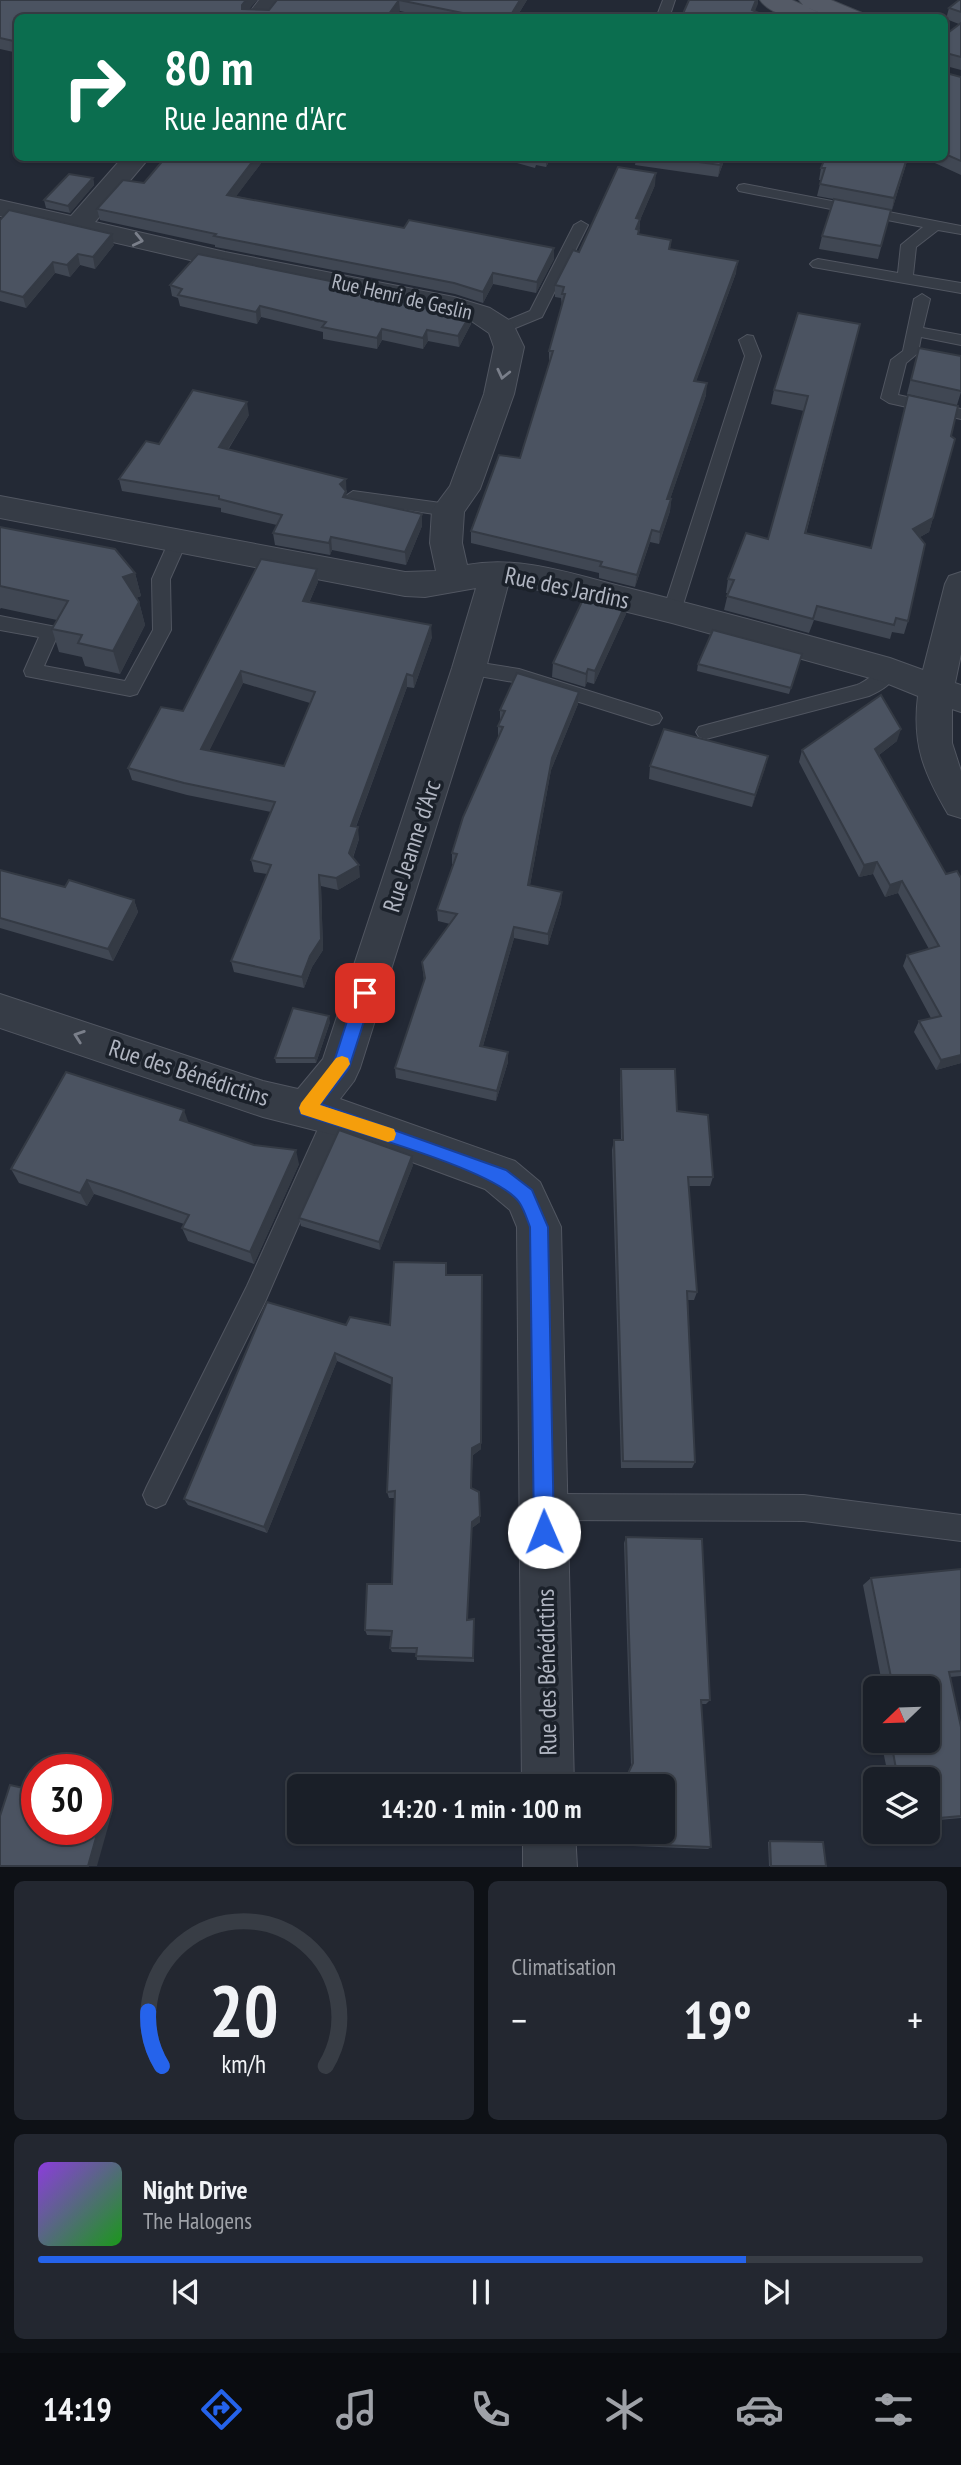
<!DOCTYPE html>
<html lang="fr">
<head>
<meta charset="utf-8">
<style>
  body { margin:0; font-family:"PT Sans Narrow",sans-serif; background:#232730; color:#f1f3f6; height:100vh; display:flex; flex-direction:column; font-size:26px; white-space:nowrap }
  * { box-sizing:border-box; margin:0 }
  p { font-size:23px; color:#9fa2a8 }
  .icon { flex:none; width:38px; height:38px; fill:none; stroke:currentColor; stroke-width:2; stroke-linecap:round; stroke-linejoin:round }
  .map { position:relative; height:1867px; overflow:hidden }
  .side { display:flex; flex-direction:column; gap:14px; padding:14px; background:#0e1116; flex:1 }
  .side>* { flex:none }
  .top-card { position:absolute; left:14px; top:14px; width:934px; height:147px; border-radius:10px; box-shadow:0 2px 5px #0004,0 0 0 2px #383d45; background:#0b6e4f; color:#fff; overflow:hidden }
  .needle { width:46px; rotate:247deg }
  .controls { position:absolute; left:863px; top:1676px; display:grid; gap:14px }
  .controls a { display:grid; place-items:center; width:77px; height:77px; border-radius:10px; background:#1a1f28; box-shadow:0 2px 5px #0004,0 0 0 2px #383d45; font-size:35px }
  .speed { position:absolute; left:21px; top:1754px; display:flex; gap:14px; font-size:35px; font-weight:700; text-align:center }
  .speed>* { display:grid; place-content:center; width:91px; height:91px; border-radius:50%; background:#1a1f28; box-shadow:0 2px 5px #0004,0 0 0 2px #383d45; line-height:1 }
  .speed .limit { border:10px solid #d22; background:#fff; color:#111 }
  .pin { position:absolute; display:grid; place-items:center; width:60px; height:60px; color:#fff; margin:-30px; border-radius:14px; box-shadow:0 4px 10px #0006 }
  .me { position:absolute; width:77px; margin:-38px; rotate:359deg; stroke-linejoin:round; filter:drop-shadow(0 0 5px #0008) }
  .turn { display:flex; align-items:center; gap:24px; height:147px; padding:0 35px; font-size:32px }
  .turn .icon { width:91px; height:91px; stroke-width:2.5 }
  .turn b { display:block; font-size:49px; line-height:60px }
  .big { font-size:52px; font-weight:800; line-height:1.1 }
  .side .widget { flex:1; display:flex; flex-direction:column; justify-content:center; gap:10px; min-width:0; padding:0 24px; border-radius:10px; background:#232730 }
  .side .dial { align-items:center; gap:0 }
  .dial svg { height:182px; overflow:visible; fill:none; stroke:#383d45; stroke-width:7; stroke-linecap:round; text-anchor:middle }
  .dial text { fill:#f1f3f6; stroke:none }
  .song { display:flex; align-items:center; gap:21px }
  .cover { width:84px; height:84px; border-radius:10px; background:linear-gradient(135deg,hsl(270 70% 55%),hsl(120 70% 35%)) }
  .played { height:7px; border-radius:4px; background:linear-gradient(90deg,#2563eb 80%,#383d45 80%) }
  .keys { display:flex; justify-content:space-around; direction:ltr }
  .heat { display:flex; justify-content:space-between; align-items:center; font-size:38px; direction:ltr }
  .side .tiles { flex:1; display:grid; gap:14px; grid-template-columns:1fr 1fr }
  .widget:last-child { grid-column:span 2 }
  .trip { position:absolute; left:287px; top:1774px; width:388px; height:70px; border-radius:10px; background:#1a1f28; box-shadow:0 2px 5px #0004,0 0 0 2px #383d45; font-weight:800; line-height:70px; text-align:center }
  .tab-bar { display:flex; height:112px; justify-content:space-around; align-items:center; background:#0a0c10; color:#9fa2a8 }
  .tab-bar .icon { width:49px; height:49px }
  .tab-bar .active { color:#2563eb }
  .tab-bar b { font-size:32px; color:#f1f3f6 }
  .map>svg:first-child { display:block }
</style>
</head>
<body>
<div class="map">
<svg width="961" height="1867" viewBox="0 0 961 1867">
  <rect width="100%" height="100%" fill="#232935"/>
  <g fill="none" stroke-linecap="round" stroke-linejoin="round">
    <defs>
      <g id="lane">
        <path d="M663,0H675L669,18H656Z"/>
        <path d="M744,184L961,226V234L938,230L916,247L913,275L961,283V293L813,267L810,264L813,261L818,259L898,273L901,245L923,227L739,191L737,188L739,185Z"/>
        <path d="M581,221L588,225L542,317L508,331H496L494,328L496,325L530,311L574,225Z"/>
        <path d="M922,294L930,299L923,328L961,335V345L921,337L918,353L906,363L898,395L961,409V419L889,403L881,398L891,360L903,351L914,299Z"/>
        <path d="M747,335L753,336L761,356L681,611L678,616H666L663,611L745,356L739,340Z"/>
        <path d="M353,491L448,504L457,510L448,516L347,501L344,497Z"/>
        <path d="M178,535L187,541L170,579L171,630L137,694L130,696L26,676L24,671L39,637L0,630V616L56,627L59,632L44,666L125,681L153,630L152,579L169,541Z"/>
        <path d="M469,661L519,669L659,713L662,718L659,723L652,725L519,683L462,673L460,668L462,663Z"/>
        <path d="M890,664L897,666L899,671C892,684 882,690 869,696L706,739L699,737L696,732L699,727L706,725L857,685C870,680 878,668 890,664Z"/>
        <path d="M335,1106L343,1109L346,1116L265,1302L165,1504L156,1508L147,1504L143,1495L147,1486L247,1286L327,1109Z"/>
        <path d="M544,1494L804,1495L961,1515V1541L804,1521L544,1520L535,1516L531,1507L535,1498Z"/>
      </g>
      <g id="street">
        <path d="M259,0H284L270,18H245Z"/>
        <path d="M122,158H149L95,222L225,252L454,297L490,308L512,322L524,347L514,394L480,489L464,512L462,543L467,565C521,555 575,575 628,588C716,610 803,634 890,658L923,670L945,584L949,576L961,572V654L955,683L961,685V712L952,709V743L961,771V818L948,814C924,773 912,745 918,696L881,681L672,623L523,586L508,585L486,668L360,1068L354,1081L340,1099L515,1161L540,1182L561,1227L574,1787H522L517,1227L510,1210L485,1189L350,1139L263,1117L0,1028V994L263,1081L298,1089L323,1059L452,668L476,588L425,597L405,596L0,518V496L405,572L436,571L430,543L432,510L450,486L484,394L494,347L489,333L470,320L449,314L225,268L0,216V200L71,216Z"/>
        <path d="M523,1832H575L577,1867H523Z"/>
      </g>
      <path id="primary" d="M760,0H792L803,5L799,0H831L862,13L866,18H832L804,6L820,13L824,18C803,18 773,19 760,0Z"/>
    </defs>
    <use href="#lane" stroke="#515661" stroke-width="2"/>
    <use href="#street" stroke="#515661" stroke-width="2"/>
    <use href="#primary" stroke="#3f454f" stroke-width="2"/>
    <use href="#lane" fill="#363c46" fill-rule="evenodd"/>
    <use href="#street" fill="#363c46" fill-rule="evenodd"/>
    <use href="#primary" fill="#545a66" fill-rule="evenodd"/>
  </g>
  <g fill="#404753" fill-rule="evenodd">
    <path d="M0,0H257L249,9L269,10L277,0H527L516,18H432L400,11L18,18V53L0,49Z"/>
    <path d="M961,0V70L946,66V73L961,77V175L924,158H945V35L959,24L946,19L949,8Z"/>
    <path d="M165,158H265L236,196L554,259L536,293L493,284L483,303L455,294L226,249L215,247V245L100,220L97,209L144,183Z"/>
    <path d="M499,158H551L546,167L536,165L535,168Z"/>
    <path d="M636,158H725L718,177L635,165Z"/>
    <path d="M825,158H908L892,210L817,196L821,180H819L821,168Z"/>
    <path d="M93,178L94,185L70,213L46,208L44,200Z"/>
    <path d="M655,185L640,220L639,235L671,240L670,249L736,273L696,381L706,395L670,499H671L670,511L659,544L650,542L635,587L599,578V573L471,543V531L520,458L549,363V351L562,306L561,298L555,297V285L579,252Z"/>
    <path d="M891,210L878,259L819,249L822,236Z"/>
    <path d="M0,220L114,245L95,269L80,265L70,277L55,273L26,308L0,301Z"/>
    <path d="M170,285L471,313V324L459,347L428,341L423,349L382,340L377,349L323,339V332L261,317L257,324L180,306L178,298L172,296Z"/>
    <path d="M860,324L806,534L871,548L908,395L949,404L907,394L915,362L961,392L957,405L933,518L929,532L920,537L908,621L904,634L892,632L890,639L814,620L809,633L724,610L728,593H726L728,579L768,539L804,411L771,404L774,390Z"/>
    <path d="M249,415L228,450L347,492L346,493V497L422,526L406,565L332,550L330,555L275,545L273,533L277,525L221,512V508L122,491L119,479L159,444Z"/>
    <path d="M0,527L135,573L141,596L136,598L139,602L145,625L120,674L85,666L82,657L59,652L52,629L57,620L1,608L0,609Z"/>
    <path d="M317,569L318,582L309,603L432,637L414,688L407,687L356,827L359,839L353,858L360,877L338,890L321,886L323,950L312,967L304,988L234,972L231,961L267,874L254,872L251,860L271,812L187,795L132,780L128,768ZM243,683L310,703L284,766L209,751Z"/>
    <path d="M627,601L626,614L594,684L587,682L585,687L552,677L553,663Z"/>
    <path d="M802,654L789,694L697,671L698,664Z"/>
    <path d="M579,692L578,704L551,770L530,885L562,892L561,903L548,945L514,938L483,1046L508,1062L496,1101L396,1078L395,1068L424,981L422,962L450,924L438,921L437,910L453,864H452V853L498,738V726L500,722V710Z"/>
    <path d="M897,741L879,755L946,874L961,1063L936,1070L914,1032L919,1021L931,1018L903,966L907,955L929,949L898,893L885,897L873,874L859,877L799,762L802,750Z"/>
    <path d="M768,756L752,807L649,779L650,766Z"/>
    <path d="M0,870L65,887L134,900L138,912L113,961L0,928Z"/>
    <path d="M330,1022L316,1063H276L275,1058Z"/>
    <path d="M621,1069L677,1111L713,1177L710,1186H689L697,1292L694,1300H688L695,1462L692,1468H621L612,1150L614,1140H621L620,1079Z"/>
    <path d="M189,1123L299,1164L254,1264L188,1241L182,1228L184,1224L94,1194L87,1206L19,1183L11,1169Z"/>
    <path d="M413,1165L380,1250L301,1226L299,1218Z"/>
    <path d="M446,1275L481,1449L473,1455L471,1488L480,1522L472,1528L467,1620L474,1619V1662L417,1660L416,1653L392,1652L390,1648L391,1636L367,1635L365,1630L392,1584L395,1498H389L387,1492L392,1385L337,1361L267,1533L188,1505L184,1499L346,1325H390Z"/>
    <path d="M626,1537L710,1700L706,1704H701L711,1847L708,1849L633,1846V1832H663V1787H624V1780L631,1766L624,1543Z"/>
    <path d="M961,1569V1676L950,1677L961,1727V1818L928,1821V1780H889L881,1741H928V1689H875V1712L869,1684L878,1678H881L863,1585L871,1578Z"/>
    <path d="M770,1841L826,1866H769L768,1842Z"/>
  </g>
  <g fill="#343a44">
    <path d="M246,0H257L243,16L242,5Z"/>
    <path d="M399,0L400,11L395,18H386Z"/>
    <path d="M520,0H527L516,18H509Z"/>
    <path d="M756,0H758V4L752,18V10Z"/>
    <path d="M255,158H265L229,206L227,195Z"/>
    <path d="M546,158H551L546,167Z"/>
    <path d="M723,158H725L718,177L720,165Z"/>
    <path d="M907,158H908L892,210L894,198Z"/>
    <path d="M656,173L655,185L640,220L638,242L636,229V218Z"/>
    <path d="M93,178L94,185L70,213L68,206Z"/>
    <path d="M112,234L114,245L95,269L93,257Z"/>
    <path d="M554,248V259L536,293L537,282Z"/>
    <path d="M78,254L80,265L70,277L67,265Z"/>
    <path d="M738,261L736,273L692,393L694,381Z"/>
    <path d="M53,262L55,273L26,308L23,297Z"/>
    <path d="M493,273V284L483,303V292Z"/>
    <path d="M260,306L261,317L257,324L256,312Z"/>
    <path d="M471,313V324L459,347L458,336Z"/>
    <path d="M382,329V340L377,349V338Z"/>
    <path d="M427,330L428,341L423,349V338Z"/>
    <path d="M707,383L706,395L666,511L667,499Z"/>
    <path d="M247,402L249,415L221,460L219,447Z"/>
    <path d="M346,479L347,504L344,509L340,484Z"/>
    <path d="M671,499L670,511L659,544L660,532Z"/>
    <path d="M422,514V526L406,565L405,552Z"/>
    <path d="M933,518L929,532L909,543L913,529Z"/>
    <path d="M652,530L650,542L635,587L637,575Z"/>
    <path d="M331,537L332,550L330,555L329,543Z"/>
    <path d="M317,569L318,582L304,614L303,601Z"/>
    <path d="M135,573L141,596L129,600L123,577Z"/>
    <path d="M627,601L626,614L594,684L595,671Z"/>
    <path d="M139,602L145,625L120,674L113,651Z"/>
    <path d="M431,625L432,637L414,688L413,676Z"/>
    <path d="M588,669L587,682L585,687L586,674Z"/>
    <path d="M241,671L243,683L204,761L201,749Z"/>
    <path d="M407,674V687L352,837L351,826Z"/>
    <path d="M579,692L578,704L551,770L528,896V885L552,758Z"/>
    <path d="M901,729L897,741L871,761L875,749Z"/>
    <path d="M768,756L765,769L752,807L755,795Z"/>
    <path d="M358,827L359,839L350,865L349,853Z"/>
    <path d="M877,862L873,874L859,877L864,865Z"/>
    <path d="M359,865L360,877L338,890L336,878Z"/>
    <path d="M319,875L321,886L323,950L312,967L304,988L302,977Z"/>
    <path d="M902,881L898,893L885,897L890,885Z"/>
    <path d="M562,892L561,903L548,945V934Z"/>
    <path d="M134,900L138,912L113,961L108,949Z"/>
    <path d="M514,927V938L480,1056V1046Z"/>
    <path d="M329,1016L330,1022L316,1063L315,1058Z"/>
    <path d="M508,1052V1062L496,1101L497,1091Z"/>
    <path d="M961,1055V1063L936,1070L941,1060Z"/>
    <path d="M184,1110L189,1124L180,1120Z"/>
    <path d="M296,1150L299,1164L254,1264L250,1252Z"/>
    <path d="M412,1156L413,1165L380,1250L379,1242Z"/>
    <path d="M87,1180L94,1194L87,1206L80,1193Z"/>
    <path d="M482,1275L481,1449L473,1455L472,1448Z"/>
    <path d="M335,1353L337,1361L267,1533L264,1527Z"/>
    <path d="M480,1516V1522L472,1528V1522Z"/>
    <path d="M105,1806L113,1809L97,1866H88Z"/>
  </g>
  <g fill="#4b5361" stroke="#343a44" stroke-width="2" fill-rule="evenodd">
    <path d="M0,0H246L242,5V9L269,10L277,0H520L509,18H487L399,0L386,18H18V42L0,38Z"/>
    <path d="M689,0H756L752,10L770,18H681Z"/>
    <path d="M959,0H961V12L949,8Z"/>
    <path d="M961,23V57L946,53V73L961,77V161L945,154V35Z"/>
    <path d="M165,158H255L227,195L404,228L409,220L554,248L537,282L493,273L483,292L454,283L224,238L214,236L216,234L97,209L123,180L144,183Z"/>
    <path d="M669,158H723L720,165Z"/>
    <path d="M825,158H907L894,198L820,184L825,168H821Z"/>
    <path d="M618,167L656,173L636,218L640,219L636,229L639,230L638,234L671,240L669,249L738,261L694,381L707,383L667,499H671L660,532L652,530L637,575L600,566L602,562L471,531L499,455L520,458L553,351H549L565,294H562L564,287L555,285L573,250L579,252Z"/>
    <path d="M69,174L93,178L68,206L44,200Z"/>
    <path d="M834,199L891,210L881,246L822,236Z"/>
    <path d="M9,210L112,234L93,257L78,254L67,265L53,262L23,297L0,291V220Z"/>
    <path d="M198,254L448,305L471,313L458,336L427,330L423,338L382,329L377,338L322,327L326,322L260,306L256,312L178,295L182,289L170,285Z"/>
    <path d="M798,313L860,324L805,533L871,548L908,395L958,406L951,436L955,439L933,518L913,529L925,544L908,621L896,618L894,625L817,606L813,619L727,596L734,580L728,579L746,533L768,539L808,396L774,390Z"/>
    <path d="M919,348L961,356V391L911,380Z"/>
    <path d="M193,390L247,402L219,447L346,479L340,484L346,491L343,497L422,514L405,552L331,537L329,543L273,533L282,515L219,499V496L119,479L146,441L159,444Z"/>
    <path d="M0,527L115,549L135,573L123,577L139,602L113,651L78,643L82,635L52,629L68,601L0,586Z"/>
    <path d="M261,559L317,569L303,601L431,625L413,676L407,674L351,826L358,827L349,853L359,865L336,878L319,875L321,939L310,956L302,977L231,961L271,865L251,860L275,802L184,783L128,768L161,707L183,711ZM241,671L315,692L284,766L201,749Z"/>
    <path d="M587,591L627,601L595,671L588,669L586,674L553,663Z"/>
    <path d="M713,630L802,654L791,688L698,664Z"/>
    <path d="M517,673L579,692L552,758L528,885L562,892L548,934L514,927L480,1046L508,1052L497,1091L395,1068L425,978L422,962L457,914L437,910L457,854L452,853L463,817L503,727L498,726L505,711L500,710Z"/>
    <path d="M881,695L901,729L875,749L946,874L957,871L961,878V1055L941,1060L919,1021L941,1016L907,955L939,946L902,881L890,885L877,862L864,865L802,750Z"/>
    <path d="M664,729L768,756L755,795L650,766Z"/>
    <path d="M0,870L65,887L69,880L134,900L108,949L0,918Z"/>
    <path d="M293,1008L329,1016L315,1058H275Z"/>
    <path d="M621,1069H675L677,1111L708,1115L713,1177H688L697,1292L687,1291L695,1462L623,1461L614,1140H623Z"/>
    <path d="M66,1072L184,1110L180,1120L254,1145L296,1150L250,1252L182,1228L189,1215L121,1191L87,1180L80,1193L11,1169Z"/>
    <path d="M339,1130L412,1156L379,1242L299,1218Z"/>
    <path d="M394,1262L446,1263V1275H482L481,1443L472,1448L471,1488L479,1492L480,1516L472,1522L467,1620L474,1619L473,1658L416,1656L417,1648H390L392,1631L365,1630L367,1584H392L395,1491L387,1492L392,1378L335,1353L264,1527L184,1499L267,1302L346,1325L350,1317L390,1325Z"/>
    <path d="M626,1537L702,1539L710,1700H701L711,1847L635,1844V1832H663V1787H626V1778L633,1763Z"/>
    <path d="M961,1569V1671L949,1672L961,1727V1816L928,1819V1780H898L891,1741H928V1689H880L878,1678L891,1677L871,1578Z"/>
    <path d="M10,1785L37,1791V1829H96V1804L105,1806L88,1866H0V1816Z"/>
    <path d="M770,1841L823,1842L826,1866H771Z"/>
  </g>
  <defs><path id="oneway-chevron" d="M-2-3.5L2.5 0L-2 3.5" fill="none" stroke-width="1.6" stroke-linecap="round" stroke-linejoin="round" transform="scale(1.75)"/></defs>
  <g stroke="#7a7f8a">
    <use href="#oneway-chevron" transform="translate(138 240) rotate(13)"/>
    <use href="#oneway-chevron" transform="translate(503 374) rotate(103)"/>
    <use href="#oneway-chevron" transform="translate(79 1036) rotate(-161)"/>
  </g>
  <path fill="#2563eb" stroke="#184099" stroke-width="2" d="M365,986L370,988L373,993L349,1068L321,1104L506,1170L532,1190L548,1227L554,1532L551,1539L544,1542L537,1539L534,1532L530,1227C527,1219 524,1209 519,1202C495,1169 346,1130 301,1114L299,1108L333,1065L356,993L359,988Z"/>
  <path fill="#f59e0b" d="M342,1056L348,1058L350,1064L320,1105L394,1129L396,1134L394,1140L388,1142L301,1114L299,1108L301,1103L336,1058Z"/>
  <g text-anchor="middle" stroke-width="7" stroke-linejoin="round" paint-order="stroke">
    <g font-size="21" fill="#b1b6c2" stroke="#1b212a">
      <text transform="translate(402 297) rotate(13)" y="7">Rue Henri de Geslin</text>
    </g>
    <g font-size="24" fill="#b1b6c2" stroke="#1b212a">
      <text transform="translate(567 588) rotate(12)" y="8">Rue des Jardins</text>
      <text transform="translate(412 846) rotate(-72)" y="8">Rue Jeanne d'Arc</text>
      <text transform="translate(189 1073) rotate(18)" y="8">Rue des Bénédictins</text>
      <text transform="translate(547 1672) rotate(-91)" y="8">Rue des Bénédictins</text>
    </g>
  </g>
</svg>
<div class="controls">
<a><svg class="needle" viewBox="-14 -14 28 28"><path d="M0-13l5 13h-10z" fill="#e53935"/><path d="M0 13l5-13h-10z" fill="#9fa2a8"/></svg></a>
<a><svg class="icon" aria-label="layers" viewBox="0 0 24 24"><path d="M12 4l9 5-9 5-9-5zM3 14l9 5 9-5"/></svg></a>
</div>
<div class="speed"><div class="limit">30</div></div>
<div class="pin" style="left:365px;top:993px;background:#d93025"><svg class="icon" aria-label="arrive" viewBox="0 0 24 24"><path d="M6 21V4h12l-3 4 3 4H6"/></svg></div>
<svg class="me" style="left:544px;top:1532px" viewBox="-20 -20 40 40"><circle r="19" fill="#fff"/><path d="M0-13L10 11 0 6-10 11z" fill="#2563eb"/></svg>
<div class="trip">14:20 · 1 min · 100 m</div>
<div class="top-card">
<div class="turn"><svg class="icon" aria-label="right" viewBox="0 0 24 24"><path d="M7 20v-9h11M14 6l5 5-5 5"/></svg><div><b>80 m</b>Rue Jeanne d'Arc</div></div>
</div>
</div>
<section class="side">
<div class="tiles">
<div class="widget dial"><svg viewBox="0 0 100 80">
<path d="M14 69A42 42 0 1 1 86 69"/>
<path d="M14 69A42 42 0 0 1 8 45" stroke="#2563eb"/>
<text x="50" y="56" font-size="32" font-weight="700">20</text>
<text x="50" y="72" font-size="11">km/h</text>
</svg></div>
<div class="widget"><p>Climatisation</p>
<div class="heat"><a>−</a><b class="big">19°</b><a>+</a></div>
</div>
<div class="widget">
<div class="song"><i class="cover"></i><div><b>Night Drive</b><p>The Halogens</p></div></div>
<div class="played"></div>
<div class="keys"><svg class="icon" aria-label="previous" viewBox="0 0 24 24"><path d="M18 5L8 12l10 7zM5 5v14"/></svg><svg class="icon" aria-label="pause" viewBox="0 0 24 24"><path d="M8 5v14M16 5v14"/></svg><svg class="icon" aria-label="next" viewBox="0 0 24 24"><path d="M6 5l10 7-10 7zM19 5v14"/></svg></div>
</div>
</div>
</section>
<nav class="tab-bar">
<b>14:19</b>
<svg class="icon active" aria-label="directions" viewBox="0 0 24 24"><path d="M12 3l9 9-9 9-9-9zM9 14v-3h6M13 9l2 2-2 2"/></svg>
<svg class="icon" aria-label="music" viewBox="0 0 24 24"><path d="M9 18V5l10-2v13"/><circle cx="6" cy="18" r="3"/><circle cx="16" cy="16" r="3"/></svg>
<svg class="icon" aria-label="phone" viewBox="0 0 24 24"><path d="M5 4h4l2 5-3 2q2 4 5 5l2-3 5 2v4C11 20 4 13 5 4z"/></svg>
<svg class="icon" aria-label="climate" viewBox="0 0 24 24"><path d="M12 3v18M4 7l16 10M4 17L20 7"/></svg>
<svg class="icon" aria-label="car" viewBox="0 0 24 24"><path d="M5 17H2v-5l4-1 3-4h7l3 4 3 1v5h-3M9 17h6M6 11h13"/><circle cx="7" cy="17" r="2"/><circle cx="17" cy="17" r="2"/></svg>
<svg class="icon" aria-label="filters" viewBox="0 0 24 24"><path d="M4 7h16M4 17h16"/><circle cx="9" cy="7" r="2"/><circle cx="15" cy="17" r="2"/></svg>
</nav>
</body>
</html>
